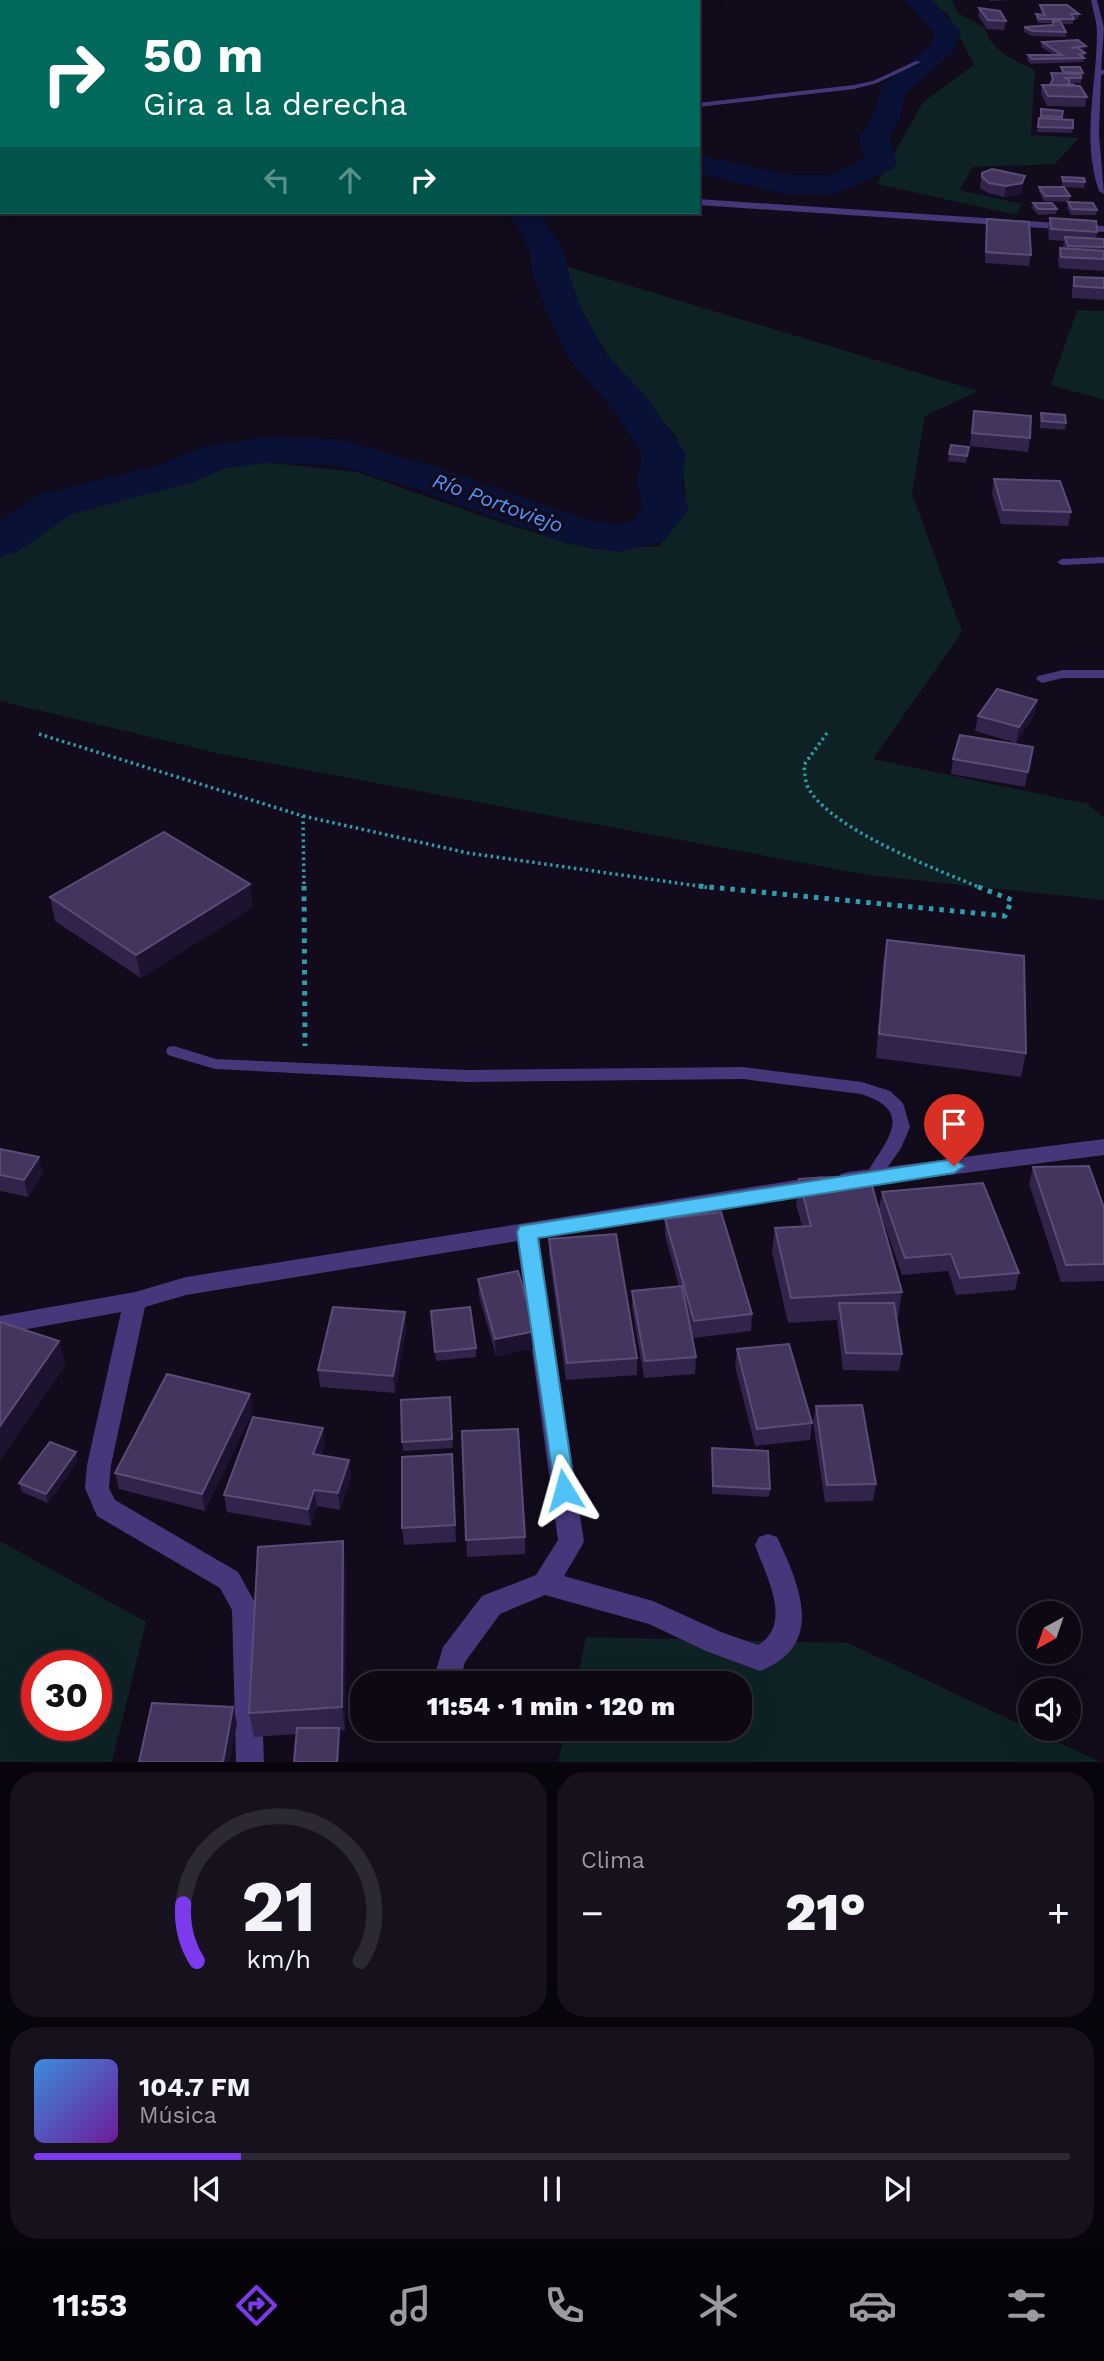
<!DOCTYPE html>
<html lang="es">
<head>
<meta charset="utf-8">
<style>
  body { margin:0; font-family:"Work Sans",sans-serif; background:#16111d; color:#f1f3f6; height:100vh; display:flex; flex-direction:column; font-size:26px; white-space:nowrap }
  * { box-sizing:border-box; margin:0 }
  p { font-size:23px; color:#9a9aa0 }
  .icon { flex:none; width:38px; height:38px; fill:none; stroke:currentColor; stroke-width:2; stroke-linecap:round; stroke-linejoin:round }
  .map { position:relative; height:1762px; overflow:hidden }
  .drawer { display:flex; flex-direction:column; gap:10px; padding:10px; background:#07040b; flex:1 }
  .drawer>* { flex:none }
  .guide { position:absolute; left:0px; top:0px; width:700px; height:214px; box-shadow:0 7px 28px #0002,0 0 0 2px #2d2934; background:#00695c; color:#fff; overflow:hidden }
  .needle { width:46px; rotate:220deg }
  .tools { position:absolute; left:1018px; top:1601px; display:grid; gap:14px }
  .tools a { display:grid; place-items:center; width:63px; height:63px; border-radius:50%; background:#0d0814; box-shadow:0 7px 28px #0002,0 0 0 2px #2d2934; font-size:35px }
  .speed { position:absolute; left:21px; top:1650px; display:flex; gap:14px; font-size:35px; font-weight:700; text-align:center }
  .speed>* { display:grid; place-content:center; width:91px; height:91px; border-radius:50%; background:#0d0814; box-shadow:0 7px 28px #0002,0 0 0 2px #2d2934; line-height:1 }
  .speed .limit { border:10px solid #d22; background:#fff; color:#111 }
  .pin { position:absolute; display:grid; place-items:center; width:60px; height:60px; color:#fff; margin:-72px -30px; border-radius:50% 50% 50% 0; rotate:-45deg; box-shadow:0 0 7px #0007 }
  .pin .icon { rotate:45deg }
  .me { position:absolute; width:77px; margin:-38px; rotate:352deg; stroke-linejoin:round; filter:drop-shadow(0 0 5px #0008) }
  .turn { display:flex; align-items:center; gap:24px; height:147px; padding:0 28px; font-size:32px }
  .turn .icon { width:91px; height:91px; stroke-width:2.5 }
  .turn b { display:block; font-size:49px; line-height:60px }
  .lanes { display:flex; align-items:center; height:66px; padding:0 28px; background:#0003; justify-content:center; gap:35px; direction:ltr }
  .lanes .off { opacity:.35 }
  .big { font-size:52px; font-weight:800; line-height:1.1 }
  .drawer .widget { flex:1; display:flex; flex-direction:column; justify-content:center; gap:10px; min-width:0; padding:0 24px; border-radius:28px; background:#16111d }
  .drawer .dial { align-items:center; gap:0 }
  .dial svg { height:182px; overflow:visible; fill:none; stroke:#2d2934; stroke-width:7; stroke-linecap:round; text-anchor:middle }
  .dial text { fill:#f1f3f6; stroke:none }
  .song { display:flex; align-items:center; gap:21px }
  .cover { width:84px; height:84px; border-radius:10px; background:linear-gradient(135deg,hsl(210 70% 55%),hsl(280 70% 35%)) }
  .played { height:7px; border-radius:4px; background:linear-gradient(90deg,#7c3aed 20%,#2d2934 20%) }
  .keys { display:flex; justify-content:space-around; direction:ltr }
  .heat { display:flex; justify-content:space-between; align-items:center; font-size:38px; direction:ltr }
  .drawer .tiles { flex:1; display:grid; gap:10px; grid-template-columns:1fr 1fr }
  .widget:last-child { grid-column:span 2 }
  .trip { position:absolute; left:350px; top:1671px; width:402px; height:70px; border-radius:28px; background:#0d0814; box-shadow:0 7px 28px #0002,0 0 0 2px #2d2934; font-weight:800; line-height:70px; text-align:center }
  .menu { display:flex; height:112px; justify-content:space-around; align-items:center; background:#050308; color:#9a9aa0 }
  .menu .icon { width:49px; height:49px }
  .menu .active { color:#7c3aed }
  .menu b { font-size:32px; color:#f1f3f6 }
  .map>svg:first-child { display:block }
</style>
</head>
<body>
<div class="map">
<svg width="1104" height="1763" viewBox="0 0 1104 1763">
  <rect width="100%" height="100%" fill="#110b1b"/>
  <g fill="#0e2225" fill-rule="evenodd">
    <path d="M924,0H952L958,13L985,28C990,51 1016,61 1035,70L1031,135L1079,138L1055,164L973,167L959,190L1022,204L1016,215L877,184L923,102L974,65L948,14Z"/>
    <path d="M565,266L978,391L925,416L912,493L962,632L873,759L1088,804L1104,818V900L868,875L221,754L0,701V557L66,511L243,460L357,472L502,523L592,549L660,546L686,493L677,438L610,359L582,311Z"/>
    <path d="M1077,310L1104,311V400L1051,385Z"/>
    <path d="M0,1541L146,1622L112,1762H0ZM37,1666H96V1726H37Z"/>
    <path d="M586,1637L848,1643L1100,1762L558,1763L565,1729H740V1684L576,1683Z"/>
  </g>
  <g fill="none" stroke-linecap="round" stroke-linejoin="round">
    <g fill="#091136" fill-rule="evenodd">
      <path d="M904,0H932L961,32L953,51L905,95L900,119L889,137L897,162L893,169L835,194L789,195L698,173V155L789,175H830L865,158L859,137L872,119L882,86L932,43L935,33Z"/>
      <path d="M508,212H540L564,251L567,268L581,308L606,354L644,394L686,454L681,483L689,509L664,541L621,552L568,544L405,485L335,465L265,463L226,468L191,483L72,514L17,552L0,556V521L40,494L159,465L202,447L265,437L337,439L352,443L437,467L591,521L621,524L632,521L643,508L637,483L642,454L614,410L569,359L545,308L531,268L530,251Z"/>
    </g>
    <path stroke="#2e9caa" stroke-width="2" stroke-dasharray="2 2.5" stroke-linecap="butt" d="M542,2L548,0"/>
    <g stroke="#2e9caa" stroke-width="3.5" stroke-dasharray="2.5 3.5" stroke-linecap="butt">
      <path d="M827,733L804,765C805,774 805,784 810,791C837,832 936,869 981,888"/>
      <path d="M39,734L303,816L304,888"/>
      <path d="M303,816L468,853L712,888"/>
    </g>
    <g stroke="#2e9caa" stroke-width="5" stroke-dasharray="4.5 6" stroke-linecap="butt">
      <path d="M304,886L305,1046"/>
      <path d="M699,886L1005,916L1012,900L976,886"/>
    </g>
    <g fill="#453779" fill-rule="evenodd">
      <path d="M916,61L921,62L877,83L854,89L698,107V103L854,85L873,81Z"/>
      <path d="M1104,557V563L1062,565L1057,562L1062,559Z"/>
      <path d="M1063,670H1104V678H1063L1042,683L1036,679L1038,676Z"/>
      <path d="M174,1046L216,1059L466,1070L743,1067L862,1082L890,1091L903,1103L910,1127L901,1148L879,1180L873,1182L867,1180L865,1176C884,1143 918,1112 861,1094L743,1079L466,1082L215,1069L168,1055L166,1051L168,1047Z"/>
    </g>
    <g fill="#453779" fill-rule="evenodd">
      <path d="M1091,0H1097L1104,28L1101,70H1104V74L1101,75L1099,134L1104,194L1099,191C1081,138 1097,86 1097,32C1097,22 1093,10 1091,0Z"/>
      <rect x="0" y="55" width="2" height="4"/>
      <path d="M698,199L1104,226V232L698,205Z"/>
      <path d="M1104,1139V1155L848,1188L841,1186L837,1180L841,1174L848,1172Z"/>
      <path d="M821,1176L828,1178L832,1184L828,1190L821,1192L539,1238L584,1542L564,1576L653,1601L721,1632L758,1645C794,1624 765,1574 755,1545L759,1537L768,1534L777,1537C800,1586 826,1645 760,1671L706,1651L649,1624L545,1595L500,1614L465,1662L459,1684H432L443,1647L482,1596L536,1575L558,1540L517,1241L186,1295L145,1307L111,1465L109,1488L115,1500L238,1572L258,1608L264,1763H236L232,1610L220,1588L97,1516L85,1488L87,1465L121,1312L0,1334V1316L135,1292L186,1277Z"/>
    </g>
  </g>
  <g fill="#31234a">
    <path d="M989,0H1011L990,1Z"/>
    <path d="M1040,5L1079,14L1078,19L1073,18V24H1061L1066,32V37L1032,36L1024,32V27L1053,25V23H1038L1036,19V14L1042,15L1040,9Z"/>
    <path d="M979,8L1006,21L1004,30L987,29L978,16Z"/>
    <path d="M1042,42L1086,46L1085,50L1081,51L1085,53L1083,62L1031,64L1027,60L1028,55H1054L1041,47Z"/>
    <path d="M1061,67L1083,73V77H1081V83H1069V84L1087,97L1085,107L1047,106L1041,94L1042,85H1050L1052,81L1051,78V73L1062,74L1061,72Z"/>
    <path d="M1041,109L1063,111L1062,119L1073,128L1072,133L1037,132Z"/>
    <path d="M982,173L1023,186L1021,194L1004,197L988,193L980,188Z"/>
    <path d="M1062,177L1085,182L1084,188L1062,187Z"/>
    <path d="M1039,187L1070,196L1069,202L1044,201L1039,192Z"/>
    <path d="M1068,202L1097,210L1096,215H1071L1067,208Z"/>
    <path d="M1033,203L1057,209L1056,214L1038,215L1032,208Z"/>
    <path d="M1050,218L1097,232L1096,239H1104V271L1059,268L1058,259L1060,248H1063L1064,241L1049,240L1048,229Z"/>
    <path d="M987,219L1031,255L1029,266L985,263L986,230Z"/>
    <path d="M1074,277L1104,278V300L1072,298V288Z"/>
    <path d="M974,411L1030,438L1028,452L970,446Z"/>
    <path d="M1041,413L1066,423L1065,430L1040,428V420Z"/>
    <path d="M951,445L969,447L966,463L948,461Z"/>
    <path d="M994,479L1071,512L1068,526L1001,524L992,493Z"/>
    <path d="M1037,700L1034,715L1016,743L975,731L978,716Z"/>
    <path d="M1033,747L1025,787L951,774L953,759Z"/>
    <path d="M50,897L253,907L141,978L55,921Z"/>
    <path d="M887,940L1026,1053L1021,1077L876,1058L883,963Z"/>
    <path d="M0,1149L43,1174L28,1197L0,1191Z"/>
    <path d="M1033,1167L1104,1208V1281L1061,1282L1029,1184Z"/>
    <path d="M799,1179L902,1292L898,1317H896L902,1354L899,1371L843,1370L837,1320L788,1323L772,1252L775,1228L802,1226L796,1204Z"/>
    <path d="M882,1192L1019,1273L1015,1290L956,1295L948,1271L902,1275L879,1209Z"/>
    <path d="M665,1219L752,1314L751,1331L693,1338L691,1329L696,1357L695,1374L644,1378L632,1307V1291L679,1287L665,1235Z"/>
    <path d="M549,1239L637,1358V1375L566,1380L549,1255Z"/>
    <path d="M478,1279L536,1348L496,1356L479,1296Z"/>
    <path d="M431,1311L476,1348V1357L436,1361Z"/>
    <path d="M405,1312L406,1329L395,1393L320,1387L318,1370Z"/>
    <path d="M737,1349L812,1423L810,1440L755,1446L735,1366Z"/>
    <path d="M450,1397L453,1448L403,1451L402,1442Z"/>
    <path d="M816,1406L876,1484L873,1501L825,1502L813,1422Z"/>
    <path d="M253,1411L205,1511L119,1489L115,1473Z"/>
    <path d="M462,1431L525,1537V1554L467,1557Z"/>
    <path d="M325,1445L321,1456L349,1460L351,1477L340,1510L317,1506L311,1526L227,1512L224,1495Z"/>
    <path d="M712,1448L770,1489L769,1497L712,1494Z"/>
    <path d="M452,1454L456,1542L404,1545L402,1528Z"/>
    <path d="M78,1460L48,1503L22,1492L19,1483Z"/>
    <path d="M346,1566L345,1730L340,1731L341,1736L297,1734L254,1737L249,1713Z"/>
  </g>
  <g fill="#1d122f">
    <path d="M1086,46L1085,50L1070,52L1071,48Z"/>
    <path d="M1025,176L1023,186L1021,194L1004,197L1006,186Z"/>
    <path d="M1037,700L1034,715L1016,743L1019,727Z"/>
    <path d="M250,884L253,907L141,978L136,955Z"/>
    <path d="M39,1157L43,1174L28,1197L24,1180Z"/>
    <path d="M405,1312L406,1329L395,1393L393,1376Z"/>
    <path d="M536,1331V1348L496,1356L495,1339Z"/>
    <path d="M59,1341L66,1365L0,1461V1426Z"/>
    <path d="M250,1394L253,1411L205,1511L202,1494Z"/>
    <path d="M323,1428L325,1445L315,1471L313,1454Z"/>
    <path d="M76,1452L78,1460L48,1503L46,1494Z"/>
    <path d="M349,1460L351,1477L340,1510L338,1493Z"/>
    <path d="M314,1490L317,1506L311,1526L308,1509Z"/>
    <path d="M343,1541L346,1566L345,1730L342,1707Z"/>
    <path d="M233,1707L237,1723L230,1762H223Z"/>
    <path d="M339,1728L341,1736L339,1762H337Z"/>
  </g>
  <g fill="#43355d" stroke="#5a4c76" stroke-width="2">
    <path d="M1040,5H1067L1079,14H1071L1074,19H1039L1036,14L1045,15Z"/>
    <path d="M979,8L1000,11L1006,21L988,20Z"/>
    <path d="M1053,21H1060L1066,32L1033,31L1024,27L1053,25Z"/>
    <path d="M1078,40L1086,46L1071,48L1077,47L1085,53L1079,54L1084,58L1032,59L1028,55H1062L1042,42Z"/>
    <path d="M1061,67H1080L1083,73L1064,72Z"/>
    <path d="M1051,73L1080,74L1081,78H1064L1069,79V84L1075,85H1050L1053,79Z"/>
    <path d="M1042,85L1080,86L1087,97L1048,96Z"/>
    <path d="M1041,109L1063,111L1062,117L1041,116Z"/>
    <path d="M1039,118L1073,120V128L1038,127Z"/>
    <path d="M992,169L1025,176L1022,183L1006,186L989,183L982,177V173Z"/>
    <path d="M1062,177L1084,178L1085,182L1063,181Z"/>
    <path d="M1039,187H1064L1070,196H1045Z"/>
    <path d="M1068,202L1093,203L1097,210L1072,209Z"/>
    <path d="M1033,203H1052L1057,209H1038Z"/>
    <path d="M1050,218L1096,221L1097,232L1051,229Z"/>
    <path d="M987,219L1029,222L1031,255L986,252Z"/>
    <path d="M1065,237L1104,239V247L1068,246Z"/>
    <path d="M1060,248L1104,251V259L1061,257Z"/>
    <path d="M1074,277L1104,278V288L1074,286Z"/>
    <path d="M974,411L1031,416L1030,438L972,433Z"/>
    <path d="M1041,413L1065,415L1066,423L1042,421Z"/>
    <path d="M951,445L969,447L967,456L949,454Z"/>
    <path d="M994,479L1060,481L1071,512L1003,510Z"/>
    <path d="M997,689L1037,700L1019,727L978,716Z"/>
    <path d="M960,735L1033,747L1028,772L953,759Z"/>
    <path d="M164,832L250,884L136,955L50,897Z"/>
    <path d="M887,940L1024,956L1026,1053L879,1034Z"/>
    <path d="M0,1149L39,1157L24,1180L0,1175Z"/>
    <path d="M1089,1166L1104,1208V1264L1066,1265L1033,1167Z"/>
    <path d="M869,1175L902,1292L791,1298L775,1228L811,1226L799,1179Z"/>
    <path d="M983,1183L1019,1273L960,1278L951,1254L905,1258L882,1192Z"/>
    <path d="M721,1212L752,1314L694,1321L665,1219Z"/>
    <path d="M616,1234L637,1358L567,1363L549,1239Z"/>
    <path d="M518,1271L536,1331L495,1339L478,1279Z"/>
    <path d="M682,1286L696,1357L645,1361L632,1291Z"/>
    <path d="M839,1303H894L902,1354L846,1353Z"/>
    <path d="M333,1307L405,1312L393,1376L318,1370Z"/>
    <path d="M470,1307L476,1348L435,1352L431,1311Z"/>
    <path d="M0,1322L59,1341L0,1426Z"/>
    <path d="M789,1344L812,1423L757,1429L737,1349Z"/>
    <path d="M167,1374L250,1394L202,1494L115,1473Z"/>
    <path d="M450,1397L452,1439L402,1442L401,1400Z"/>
    <path d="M862,1405L876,1484L827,1485L816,1406Z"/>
    <path d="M253,1417L323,1428L313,1454L349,1460L338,1493L314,1490L308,1509L224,1495Z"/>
    <path d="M518,1429L525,1537L466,1540L462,1431Z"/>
    <path d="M50,1442L76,1452L46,1494L19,1483Z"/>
    <path d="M712,1448L768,1451L770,1489L713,1486Z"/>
    <path d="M452,1454L455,1525L402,1528V1457Z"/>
    <path d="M343,1541L342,1707L249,1713L258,1547Z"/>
    <path d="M152,1703L233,1707L223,1762H139Z"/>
    <path d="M297,1728H339L337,1762H294Z"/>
  </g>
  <path fill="#4fc3f7" stroke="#337fa1" stroke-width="2" d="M954,1159L964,1166L954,1173L538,1238L575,1490L572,1497L564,1500L556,1497L517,1232L520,1226Z"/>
  <g text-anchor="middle" stroke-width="7" stroke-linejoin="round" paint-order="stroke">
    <g font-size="21" font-style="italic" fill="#5692fc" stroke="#110b1b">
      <text transform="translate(498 503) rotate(20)" y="7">Río Portoviejo</text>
    </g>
  </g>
</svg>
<div class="tools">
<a><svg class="needle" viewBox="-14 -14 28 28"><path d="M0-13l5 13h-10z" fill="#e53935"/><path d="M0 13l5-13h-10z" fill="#9a9aa0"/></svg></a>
<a><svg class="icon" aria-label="sound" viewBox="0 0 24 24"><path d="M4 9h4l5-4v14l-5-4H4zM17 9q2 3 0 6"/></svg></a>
</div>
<div class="speed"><div class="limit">30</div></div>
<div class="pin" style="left:954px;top:1166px;background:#d93025"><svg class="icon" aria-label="arrive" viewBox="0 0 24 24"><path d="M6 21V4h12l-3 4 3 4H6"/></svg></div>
<svg class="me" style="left:564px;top:1490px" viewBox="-20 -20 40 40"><path d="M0-17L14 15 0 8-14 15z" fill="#4fc3f7" stroke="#fff" stroke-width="4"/></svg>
<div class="trip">11:54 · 1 min · 120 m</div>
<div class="guide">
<div class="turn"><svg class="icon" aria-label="right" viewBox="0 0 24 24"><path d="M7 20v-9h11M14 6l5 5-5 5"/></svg><div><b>50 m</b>Gira a la derecha</div></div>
<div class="lanes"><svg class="icon off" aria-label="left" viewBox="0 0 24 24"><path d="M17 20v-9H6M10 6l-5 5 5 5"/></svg><svg class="icon off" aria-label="ahead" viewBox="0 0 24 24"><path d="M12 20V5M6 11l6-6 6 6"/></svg><svg class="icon" aria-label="right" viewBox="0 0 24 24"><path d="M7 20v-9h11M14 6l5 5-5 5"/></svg></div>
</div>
</div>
<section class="drawer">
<div class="tiles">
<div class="widget dial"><svg viewBox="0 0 100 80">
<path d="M14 69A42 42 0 1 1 86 69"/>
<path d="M14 69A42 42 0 0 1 8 44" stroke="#7c3aed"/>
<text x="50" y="56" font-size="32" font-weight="700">21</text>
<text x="50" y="72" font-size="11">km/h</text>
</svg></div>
<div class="widget"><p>Clima</p>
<div class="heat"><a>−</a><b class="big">21°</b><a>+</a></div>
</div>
<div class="widget">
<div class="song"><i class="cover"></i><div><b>104.7 FM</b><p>Música</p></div></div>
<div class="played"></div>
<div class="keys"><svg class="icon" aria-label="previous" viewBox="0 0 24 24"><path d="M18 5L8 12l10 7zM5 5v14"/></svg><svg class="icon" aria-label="pause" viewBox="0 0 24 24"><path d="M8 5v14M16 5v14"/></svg><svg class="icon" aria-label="next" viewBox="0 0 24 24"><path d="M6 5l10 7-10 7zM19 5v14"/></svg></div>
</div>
</div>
</section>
<nav class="menu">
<b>11:53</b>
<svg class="icon active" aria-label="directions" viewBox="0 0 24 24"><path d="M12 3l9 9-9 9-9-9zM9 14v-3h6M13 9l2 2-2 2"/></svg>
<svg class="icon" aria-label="music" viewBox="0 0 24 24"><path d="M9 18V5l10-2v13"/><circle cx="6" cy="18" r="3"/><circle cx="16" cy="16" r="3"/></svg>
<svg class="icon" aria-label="phone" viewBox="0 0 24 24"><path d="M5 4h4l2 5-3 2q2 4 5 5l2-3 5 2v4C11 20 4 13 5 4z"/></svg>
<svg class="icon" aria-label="climate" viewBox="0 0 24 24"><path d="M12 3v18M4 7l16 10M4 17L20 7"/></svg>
<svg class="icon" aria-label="car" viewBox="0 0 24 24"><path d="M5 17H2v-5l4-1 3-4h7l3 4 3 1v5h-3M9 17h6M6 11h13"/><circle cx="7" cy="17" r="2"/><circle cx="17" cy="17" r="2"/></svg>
<svg class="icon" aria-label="filters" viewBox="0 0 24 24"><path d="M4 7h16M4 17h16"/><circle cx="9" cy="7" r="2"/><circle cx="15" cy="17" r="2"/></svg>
</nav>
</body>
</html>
